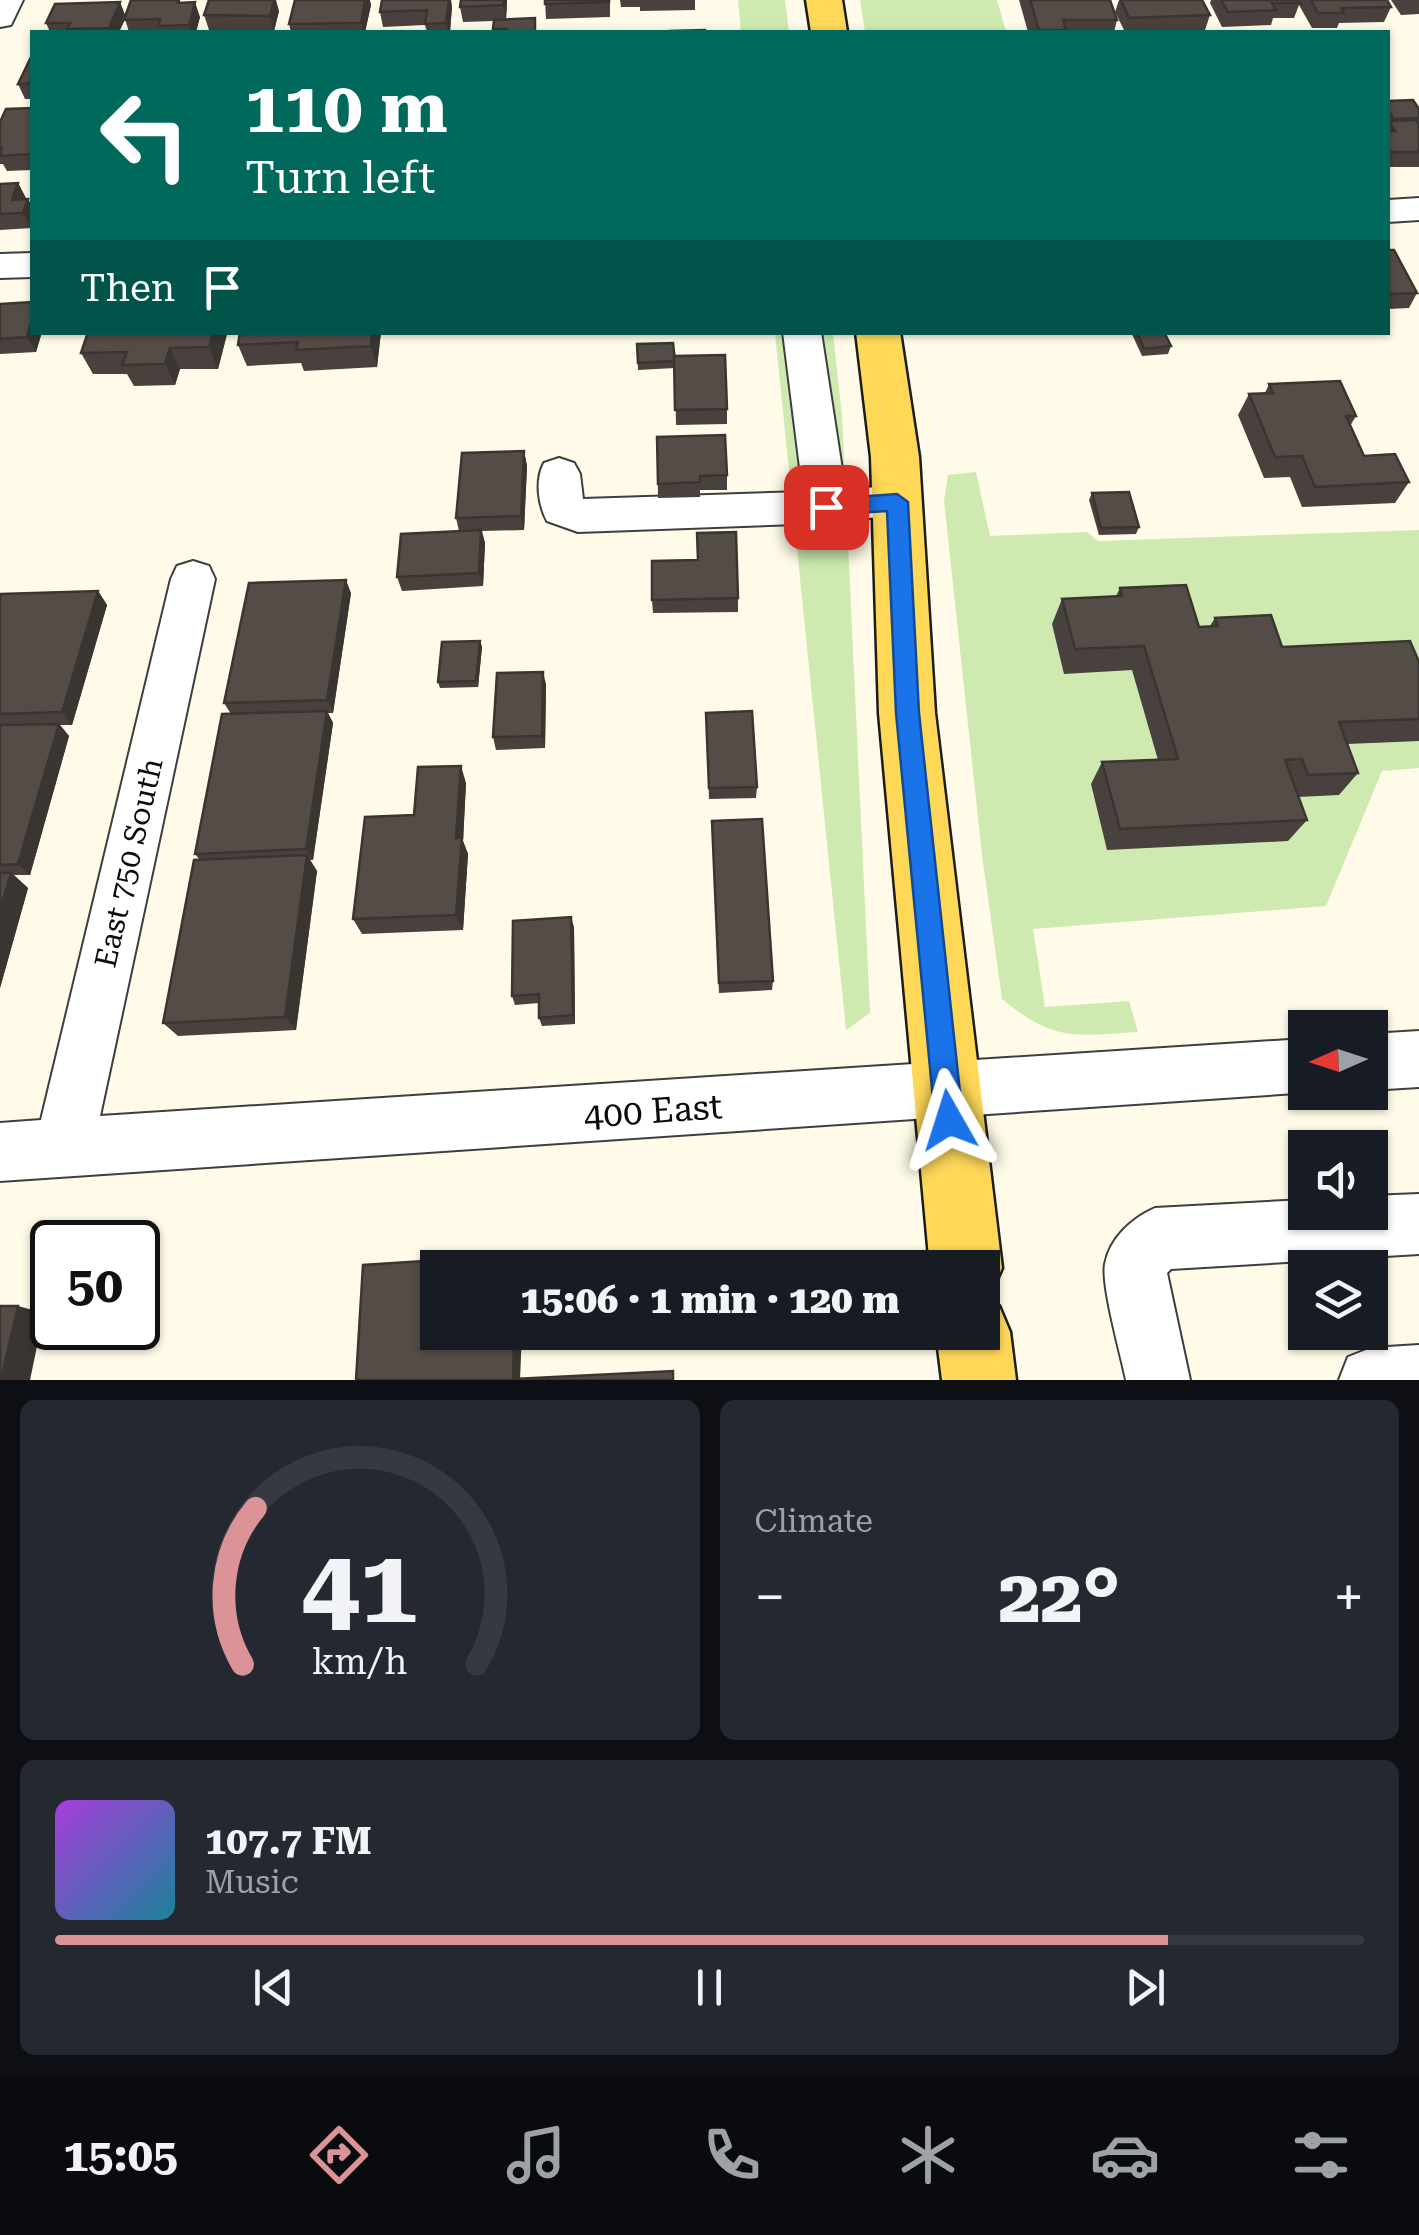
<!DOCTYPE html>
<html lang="en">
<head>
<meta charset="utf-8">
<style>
  body { margin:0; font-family:"Roboto Serif",serif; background:#242831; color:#f1f3f6; height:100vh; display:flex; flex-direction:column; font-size:38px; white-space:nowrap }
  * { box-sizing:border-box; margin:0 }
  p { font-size:32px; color:#9ea1a6 }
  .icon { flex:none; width:55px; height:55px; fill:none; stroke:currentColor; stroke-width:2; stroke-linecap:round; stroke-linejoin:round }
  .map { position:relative; height:1380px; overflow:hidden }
  .side { display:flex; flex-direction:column; gap:20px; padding:20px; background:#0d0f14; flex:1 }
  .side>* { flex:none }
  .banner { position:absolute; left:30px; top:30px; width:1360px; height:305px; border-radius:0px; box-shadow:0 2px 8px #0004; background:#00695c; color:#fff; overflow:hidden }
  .needle { width:65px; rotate:267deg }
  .tools { position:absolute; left:1288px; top:1010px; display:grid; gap:20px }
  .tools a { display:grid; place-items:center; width:100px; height:100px; border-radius:0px; background:#171b24; box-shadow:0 2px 8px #0004; font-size:50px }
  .speed { position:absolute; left:30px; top:1220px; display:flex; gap:20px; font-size:50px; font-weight:700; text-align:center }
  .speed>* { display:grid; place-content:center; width:130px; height:130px; border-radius:50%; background:#171b24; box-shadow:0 2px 8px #0004; line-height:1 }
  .speed .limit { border:5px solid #111; border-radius:15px; background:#fff; color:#111 }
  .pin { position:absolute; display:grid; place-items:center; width:85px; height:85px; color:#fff; margin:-42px; border-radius:20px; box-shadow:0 5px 15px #0006 }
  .me { position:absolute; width:110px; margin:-55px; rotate:354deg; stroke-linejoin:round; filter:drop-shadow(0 0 8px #0008) }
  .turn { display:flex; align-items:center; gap:35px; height:210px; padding:0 50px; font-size:45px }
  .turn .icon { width:130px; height:130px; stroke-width:2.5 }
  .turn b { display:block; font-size:70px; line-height:85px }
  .then { display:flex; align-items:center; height:95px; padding:0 50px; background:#0003; gap:20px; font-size:38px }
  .big { font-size:75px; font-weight:800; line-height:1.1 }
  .side .widget { flex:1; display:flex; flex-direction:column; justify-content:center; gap:15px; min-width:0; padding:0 35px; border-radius:15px; background:#242831 }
  .side .dial { align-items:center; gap:0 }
  .dial svg { height:260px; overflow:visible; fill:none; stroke:#363941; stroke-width:7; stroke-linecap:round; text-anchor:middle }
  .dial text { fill:#f1f3f6; stroke:none }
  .song { display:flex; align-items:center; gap:30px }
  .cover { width:120px; height:120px; border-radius:15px; background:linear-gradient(135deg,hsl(280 70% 55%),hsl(190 70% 35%)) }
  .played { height:10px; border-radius:5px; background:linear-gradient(90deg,#db9397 85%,#363941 85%) }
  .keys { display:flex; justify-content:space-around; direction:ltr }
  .heat { display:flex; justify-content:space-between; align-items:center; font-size:55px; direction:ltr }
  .side .tiles { flex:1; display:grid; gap:20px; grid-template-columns:1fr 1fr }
  .widget:last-child { grid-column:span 2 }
  .trip { position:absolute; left:420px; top:1250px; width:580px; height:100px; border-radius:0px; background:#171b24; box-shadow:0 2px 8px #0004; font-weight:800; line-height:100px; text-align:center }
  .menu { display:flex; height:160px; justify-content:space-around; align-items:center; background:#090b0e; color:#9ea1a6 }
  .menu .icon { width:70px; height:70px }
  .menu .current { color:#db9397 }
  .menu b { font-size:45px; color:#f1f3f6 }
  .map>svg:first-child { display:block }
</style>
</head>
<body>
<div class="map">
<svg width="1419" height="1380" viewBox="0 0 1419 1380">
  <rect width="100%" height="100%" fill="#fffbe8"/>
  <g fill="#ceeab1">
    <path d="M738,0H785L789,32H741Z"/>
    <path d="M860,0H997L1006,32H865Z"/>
    <path d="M775,333H833L842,416L870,1013L846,1030Z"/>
    <path d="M976,472L990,536L1087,532L1098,541L1419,530V768L1382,771L1326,906L1033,929L1045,1007L1129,1001L1138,1032C1075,1036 1054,1042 1002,999L982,855L944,501L948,475Z"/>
  </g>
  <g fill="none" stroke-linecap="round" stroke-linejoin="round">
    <defs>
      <g id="minor">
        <path d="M0,0H23L11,25L0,27Z"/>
        <path d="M1419,198V220L1388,222V200Z"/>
        <path d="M32,253V277L0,278V254Z"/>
        <path d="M783,332H821L845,489L897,486L912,491L918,502L912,513L826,523L578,532L547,521C538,504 535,480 544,463L559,458L574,463L580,474L583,499L803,492Z"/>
        <path d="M193,561L209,566L215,579L100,1116L1305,1039V1092H1312L0,1181V1123L41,1120L171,579L177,566Z"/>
        <path d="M1419,1031V1087L1370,1090V1034Z"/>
        <path d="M1419,1194V1254L1171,1269L1167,1273L1190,1380H1126C1121,1355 1101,1285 1105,1264C1110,1238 1132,1218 1155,1208L1305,1200V1212H1370V1196Z"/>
        <path d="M1419,1345V1380H1339L1348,1357L1371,1348Z"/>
      </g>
      <g id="major">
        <path d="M806,0H842L847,32H811Z"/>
        <path d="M856,332H900L919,457L935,713L1002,1268L991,1293L982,1297V1268H930L879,713L871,457Z"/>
        <path d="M982,1299L999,1306L1010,1332L1016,1380H942L936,1332H982Z"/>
      </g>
    </defs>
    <use href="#minor" stroke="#3e3e3e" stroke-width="4"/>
    <use href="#major" stroke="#1c1c1c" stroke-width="5"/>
    <use href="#minor" fill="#fff" fill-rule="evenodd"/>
    <use href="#major" fill="#ffd858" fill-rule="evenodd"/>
  </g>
  <g fill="#48413d">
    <path d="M179,0L180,3L200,17L196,32H129L125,19L119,32H50L46,23L120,2L125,17Z"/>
    <path d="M507,0L506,19L535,18L536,32H494V21L463,22L460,7Z"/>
    <path d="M545,0H610V17L546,19Z"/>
    <path d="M620,0H695V10L640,11V7H621Z"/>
    <path d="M1019,0H1110L1117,20L1114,32H1028Z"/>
    <path d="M1119,0H1202L1210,15L1205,30L1125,32L1115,12Z"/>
    <path d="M1211,0H1387L1391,7L1384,22L1339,23L1337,28H1312L1299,5L1294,18H1273L1271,25L1222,27L1210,3Z"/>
    <path d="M1391,0H1419V14L1401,15Z"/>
    <path d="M371,5L365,32H291L289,24Z"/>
    <path d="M452,6L450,32H427L425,25L383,27L380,12Z"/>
    <path d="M279,11L274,31L209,30L204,15Z"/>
    <path d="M32,55V99H25L18,84Z"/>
    <path d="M1388,101L1419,109V167H1388Z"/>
    <path d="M32,108V170L7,171L3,164H0V122Z"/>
    <path d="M18,183L26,199H28L32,207V228L0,230V184Z"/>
    <path d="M1388,250L1417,293L1409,308L1388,309Z"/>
    <path d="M0,304L32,332H42L36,352L0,354Z"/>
    <path d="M381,332L377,367L304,371L301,363L247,366L238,345Z"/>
    <path d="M1131,332H1164L1171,346L1168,354L1142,356Z"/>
    <path d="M227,334L218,369H180L175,385L134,386L127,374H93L81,353Z"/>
    <path d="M637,344L675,360L727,409V424L676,425L675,368L638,370Z"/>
    <path d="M1269,384L1356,416L1350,426L1364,456L1409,482L1395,503L1302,507L1290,477L1264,478L1238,415L1249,394L1265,393Z"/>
    <path d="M657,437L727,475V490H700V497L658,498Z"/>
    <path d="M524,451L527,466L524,530L482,531L485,543L483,586L402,591L397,577L459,531L456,518Z"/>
    <path d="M1092,493L1139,527L1136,534L1099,535L1089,500Z"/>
    <path d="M697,560L738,598V612L653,613L652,600Z"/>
    <path d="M1120,588L1199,627L1210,626L1215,618L1282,647L1419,662V741L1347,744L1358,773L1339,795L1298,797L1307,820L1288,841L1107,850L1091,784L1102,762L1158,760L1132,670L1064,674L1052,624L1062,599L1116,596Z"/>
    <path d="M98,591L107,605L72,725H60L69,736L30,875H14L28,888L0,988V594Z"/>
    <path d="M351,593L333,713H328L333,723L313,860H310L317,871L296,1030L178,1036L163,1023L200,860L195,854L231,714L224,703Z"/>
    <path d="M480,641L482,647L478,687L440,688L438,682Z"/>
    <path d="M546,684L545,748L496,750L493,737Z"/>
    <path d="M706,713L757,787L756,798L709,799Z"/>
    <path d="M466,783L463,841L468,854L463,930L362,934L353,919L414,815Z"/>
    <path d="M712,821L773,981L772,990L719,993Z"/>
    <path d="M574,927L575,1024L542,1026L539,1018V1003L515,1005L512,996Z"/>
  </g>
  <g fill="#3b3532">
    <path d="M274,0H276L279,11L274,31L270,16Z"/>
    <path d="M365,0H370L371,5L365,32H363L361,23Z"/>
    <path d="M449,0H451L452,6L450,32H448L446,23Z"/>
    <path d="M504,0H507L506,20L503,5Z"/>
    <path d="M120,2L126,17L119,32H111L109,28Z"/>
    <path d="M195,2L200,17L196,32H191L189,25Z"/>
    <path d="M18,183L26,198L21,213L12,200Z"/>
    <path d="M28,199L32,207V228L23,213Z"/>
    <path d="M32,320V332H42L36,352L27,337Z"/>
    <path d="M213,332L227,334L218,369L209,347Z"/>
    <path d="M372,332H381L377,367L371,346Z"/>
    <path d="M170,348L180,369L175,385L165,364Z"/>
    <path d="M524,451L527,466L524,530L521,516Z"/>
    <path d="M481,530L485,543L483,586L479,573Z"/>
    <path d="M346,580L351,593L333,713L327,700Z"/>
    <path d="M98,591L107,605L72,725L62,712Z"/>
    <path d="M480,641L482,647L478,687L476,681Z"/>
    <path d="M543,672L546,684L545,748L542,736Z"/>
    <path d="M327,711L333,723L313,860L306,849Z"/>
    <path d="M59,724L69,736L30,875L18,864Z"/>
    <path d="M461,766L466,783L463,841L468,854L463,930L456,915V838Z"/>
    <path d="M307,855L317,871L296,1030L285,1017Z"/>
    <path d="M11,873L28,888L0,988V910Z"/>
    <path d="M571,917L574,927L575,1024L573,1015Z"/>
    <path d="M516,1255L524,1264L523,1268H516Z"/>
    <path d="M18,1306L44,1313L30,1380H1Z"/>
    <path d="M514,1332H522L520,1380L513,1379Z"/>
  </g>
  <g fill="#544c47" stroke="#3b3532" stroke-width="2.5">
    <path d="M131,0H179L178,3L195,2L189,25L158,26L160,19L124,20Z"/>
    <path d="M209,0H274L270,16L204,15Z"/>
    <path d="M295,0H365L361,23L289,24Z"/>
    <path d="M382,0H449L446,23L425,24L427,10L380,12Z"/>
    <path d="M461,0H504L503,5L460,7Z"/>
    <path d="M545,0H609V2L545,4Z"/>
    <path d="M1030,0H1110L1117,20H1063L1066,30H1039Z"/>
    <path d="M1121,0H1202L1210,15L1129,18Z"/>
    <path d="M1221,0H1298L1300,3H1272L1276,10L1228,12Z"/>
    <path d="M1311,0H1387L1391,7L1341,8L1344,13H1318Z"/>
    <path d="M120,2L109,28L67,29L70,23H46L55,4Z"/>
    <path d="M535,18V32H507V29H493L494,20Z"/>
    <path d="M705,30V32H670V31Z"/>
    <path d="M32,55V83L18,84Z"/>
    <path d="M1413,100L1419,109V118L1393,119L1388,110V101Z"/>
    <path d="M32,108V154L0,156L2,148H0V122L6,109Z"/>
    <path d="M1416,120L1419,124V152H1388V131H1395L1388,121Z"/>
    <path d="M18,183L12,200L28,199L23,213L0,214V184Z"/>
    <path d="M1388,250H1394L1417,293L1390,294L1388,289Z"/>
    <path d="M32,302V320L27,337L0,339V304Z"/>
    <path d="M88,332H213L209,347L170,348L165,364L122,365L127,352L81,353Z"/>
    <path d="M240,332H372L371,346L296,350L298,342L238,345Z"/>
    <path d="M1137,332H1164L1171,346L1144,349Z"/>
    <path d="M673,343L675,361L638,363L637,344Z"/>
    <path d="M725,355L727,409L675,410L674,356Z"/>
    <path d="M1340,381L1356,416H1346L1364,456L1395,454L1409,482L1315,487L1302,456L1275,457L1249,394L1273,393L1269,384Z"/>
    <path d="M725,435L727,475L700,476V482L658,484L657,437Z"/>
    <path d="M524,451L521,516L456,518L462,453Z"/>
    <path d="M1129,492L1139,527L1101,528L1092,493Z"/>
    <path d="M481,530L479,573L397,577L401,534Z"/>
    <path d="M736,532L738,598L652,600V561L698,560L697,533Z"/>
    <path d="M346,580L327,700L224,703L249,583Z"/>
    <path d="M1186,585L1199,627L1218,626L1215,618L1271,615L1282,647L1410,641L1419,662V719L1339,722L1358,773L1308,775L1302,759L1285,760L1307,820L1120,829L1102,762L1178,759L1144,646L1075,649L1062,599L1122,596L1120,588Z"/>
    <path d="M98,591L62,712L0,714V594Z"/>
    <path d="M480,641L476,681L438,682L442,642Z"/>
    <path d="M543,672L542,736L493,737L497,673Z"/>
    <path d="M327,711L306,849L195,854L222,714Z"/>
    <path d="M752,711L757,787L709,788L706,713Z"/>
    <path d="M59,724L18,864L0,865V725Z"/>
    <path d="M461,766L456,838L462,837L456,915L353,919L365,817L414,815L418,767Z"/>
    <path d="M762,819L773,981L719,983L712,821Z"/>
    <path d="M307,855L285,1017L163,1023L194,860Z"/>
    <path d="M0,873H11L0,910Z"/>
    <path d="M571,917L573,1015L539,1018V994L512,996L513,921Z"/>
    <path d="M516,1255V1268H438V1332H514L513,1379L673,1371V1380H356L363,1265Z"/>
    <path d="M0,1306H18L1,1380H0Z"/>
  </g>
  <path fill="#1a73e8" stroke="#114b97" stroke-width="2.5" d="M897,494L908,502L919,713L963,1120L959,1130L949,1134L939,1130L935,1120L896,713L887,511L826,515L816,507L826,499Z"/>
  <g text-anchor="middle" stroke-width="10" stroke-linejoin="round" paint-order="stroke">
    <g font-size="30" fill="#0b0b0b" stroke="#fff">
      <text transform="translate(129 863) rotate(-77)" y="10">East 750 South</text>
    </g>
    <g font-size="35" fill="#0b0b0b" stroke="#fff">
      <text transform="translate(653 1111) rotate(-4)" y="12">400 East</text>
    </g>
  </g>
</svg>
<div class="tools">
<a><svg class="needle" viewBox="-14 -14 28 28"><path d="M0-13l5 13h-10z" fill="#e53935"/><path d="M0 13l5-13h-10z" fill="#9ea1a6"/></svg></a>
<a><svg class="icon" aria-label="sound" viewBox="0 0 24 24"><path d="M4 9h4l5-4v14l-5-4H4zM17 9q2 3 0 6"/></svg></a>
<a><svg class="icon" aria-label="layers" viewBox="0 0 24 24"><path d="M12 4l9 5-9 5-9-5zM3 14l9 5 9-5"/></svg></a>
</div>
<div class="speed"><div class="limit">50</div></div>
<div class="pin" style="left:826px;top:507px;background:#d93025"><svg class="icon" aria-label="arrive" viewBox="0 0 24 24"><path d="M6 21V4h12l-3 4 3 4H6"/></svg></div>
<svg class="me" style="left:949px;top:1120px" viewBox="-20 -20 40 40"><path d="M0-17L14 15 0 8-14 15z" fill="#1a73e8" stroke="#fff" stroke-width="4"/></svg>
<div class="trip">15:06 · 1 min · 120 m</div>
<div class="banner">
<div class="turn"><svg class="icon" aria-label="left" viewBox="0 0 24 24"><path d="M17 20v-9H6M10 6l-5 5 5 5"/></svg><div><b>110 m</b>Turn left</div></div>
<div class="then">Then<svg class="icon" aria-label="arrive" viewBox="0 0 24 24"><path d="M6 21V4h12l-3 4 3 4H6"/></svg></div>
</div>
</div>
<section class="side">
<div class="tiles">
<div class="widget dial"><svg viewBox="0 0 100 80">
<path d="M14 69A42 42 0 1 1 86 69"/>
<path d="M14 69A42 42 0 0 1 18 21" stroke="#db9397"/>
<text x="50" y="56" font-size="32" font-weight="700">41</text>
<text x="50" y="72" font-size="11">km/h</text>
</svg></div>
<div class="widget"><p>Climate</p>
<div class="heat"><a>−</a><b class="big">22°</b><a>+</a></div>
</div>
<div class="widget">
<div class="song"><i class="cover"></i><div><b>107.7 FM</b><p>Music</p></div></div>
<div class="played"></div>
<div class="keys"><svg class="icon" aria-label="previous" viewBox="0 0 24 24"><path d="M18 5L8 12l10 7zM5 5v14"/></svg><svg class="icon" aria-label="pause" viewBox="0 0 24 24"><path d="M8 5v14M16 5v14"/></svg><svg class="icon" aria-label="next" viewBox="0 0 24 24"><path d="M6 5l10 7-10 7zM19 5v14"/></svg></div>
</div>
</div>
</section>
<nav class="menu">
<b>15:05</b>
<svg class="icon current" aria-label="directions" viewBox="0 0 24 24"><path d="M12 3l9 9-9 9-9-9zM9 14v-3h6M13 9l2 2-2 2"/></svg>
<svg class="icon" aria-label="music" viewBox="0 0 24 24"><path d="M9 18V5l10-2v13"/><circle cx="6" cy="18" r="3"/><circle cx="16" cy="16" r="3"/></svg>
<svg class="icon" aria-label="phone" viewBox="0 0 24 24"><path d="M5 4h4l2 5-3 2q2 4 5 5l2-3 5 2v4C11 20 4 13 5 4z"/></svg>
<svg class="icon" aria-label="climate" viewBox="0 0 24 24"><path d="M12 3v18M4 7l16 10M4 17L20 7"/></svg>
<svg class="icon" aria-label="car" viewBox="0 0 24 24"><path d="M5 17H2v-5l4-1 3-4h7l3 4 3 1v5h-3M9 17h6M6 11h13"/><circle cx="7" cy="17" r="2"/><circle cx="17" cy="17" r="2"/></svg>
<svg class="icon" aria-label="filters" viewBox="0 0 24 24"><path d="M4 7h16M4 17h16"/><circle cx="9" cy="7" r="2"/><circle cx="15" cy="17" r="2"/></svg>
</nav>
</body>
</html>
